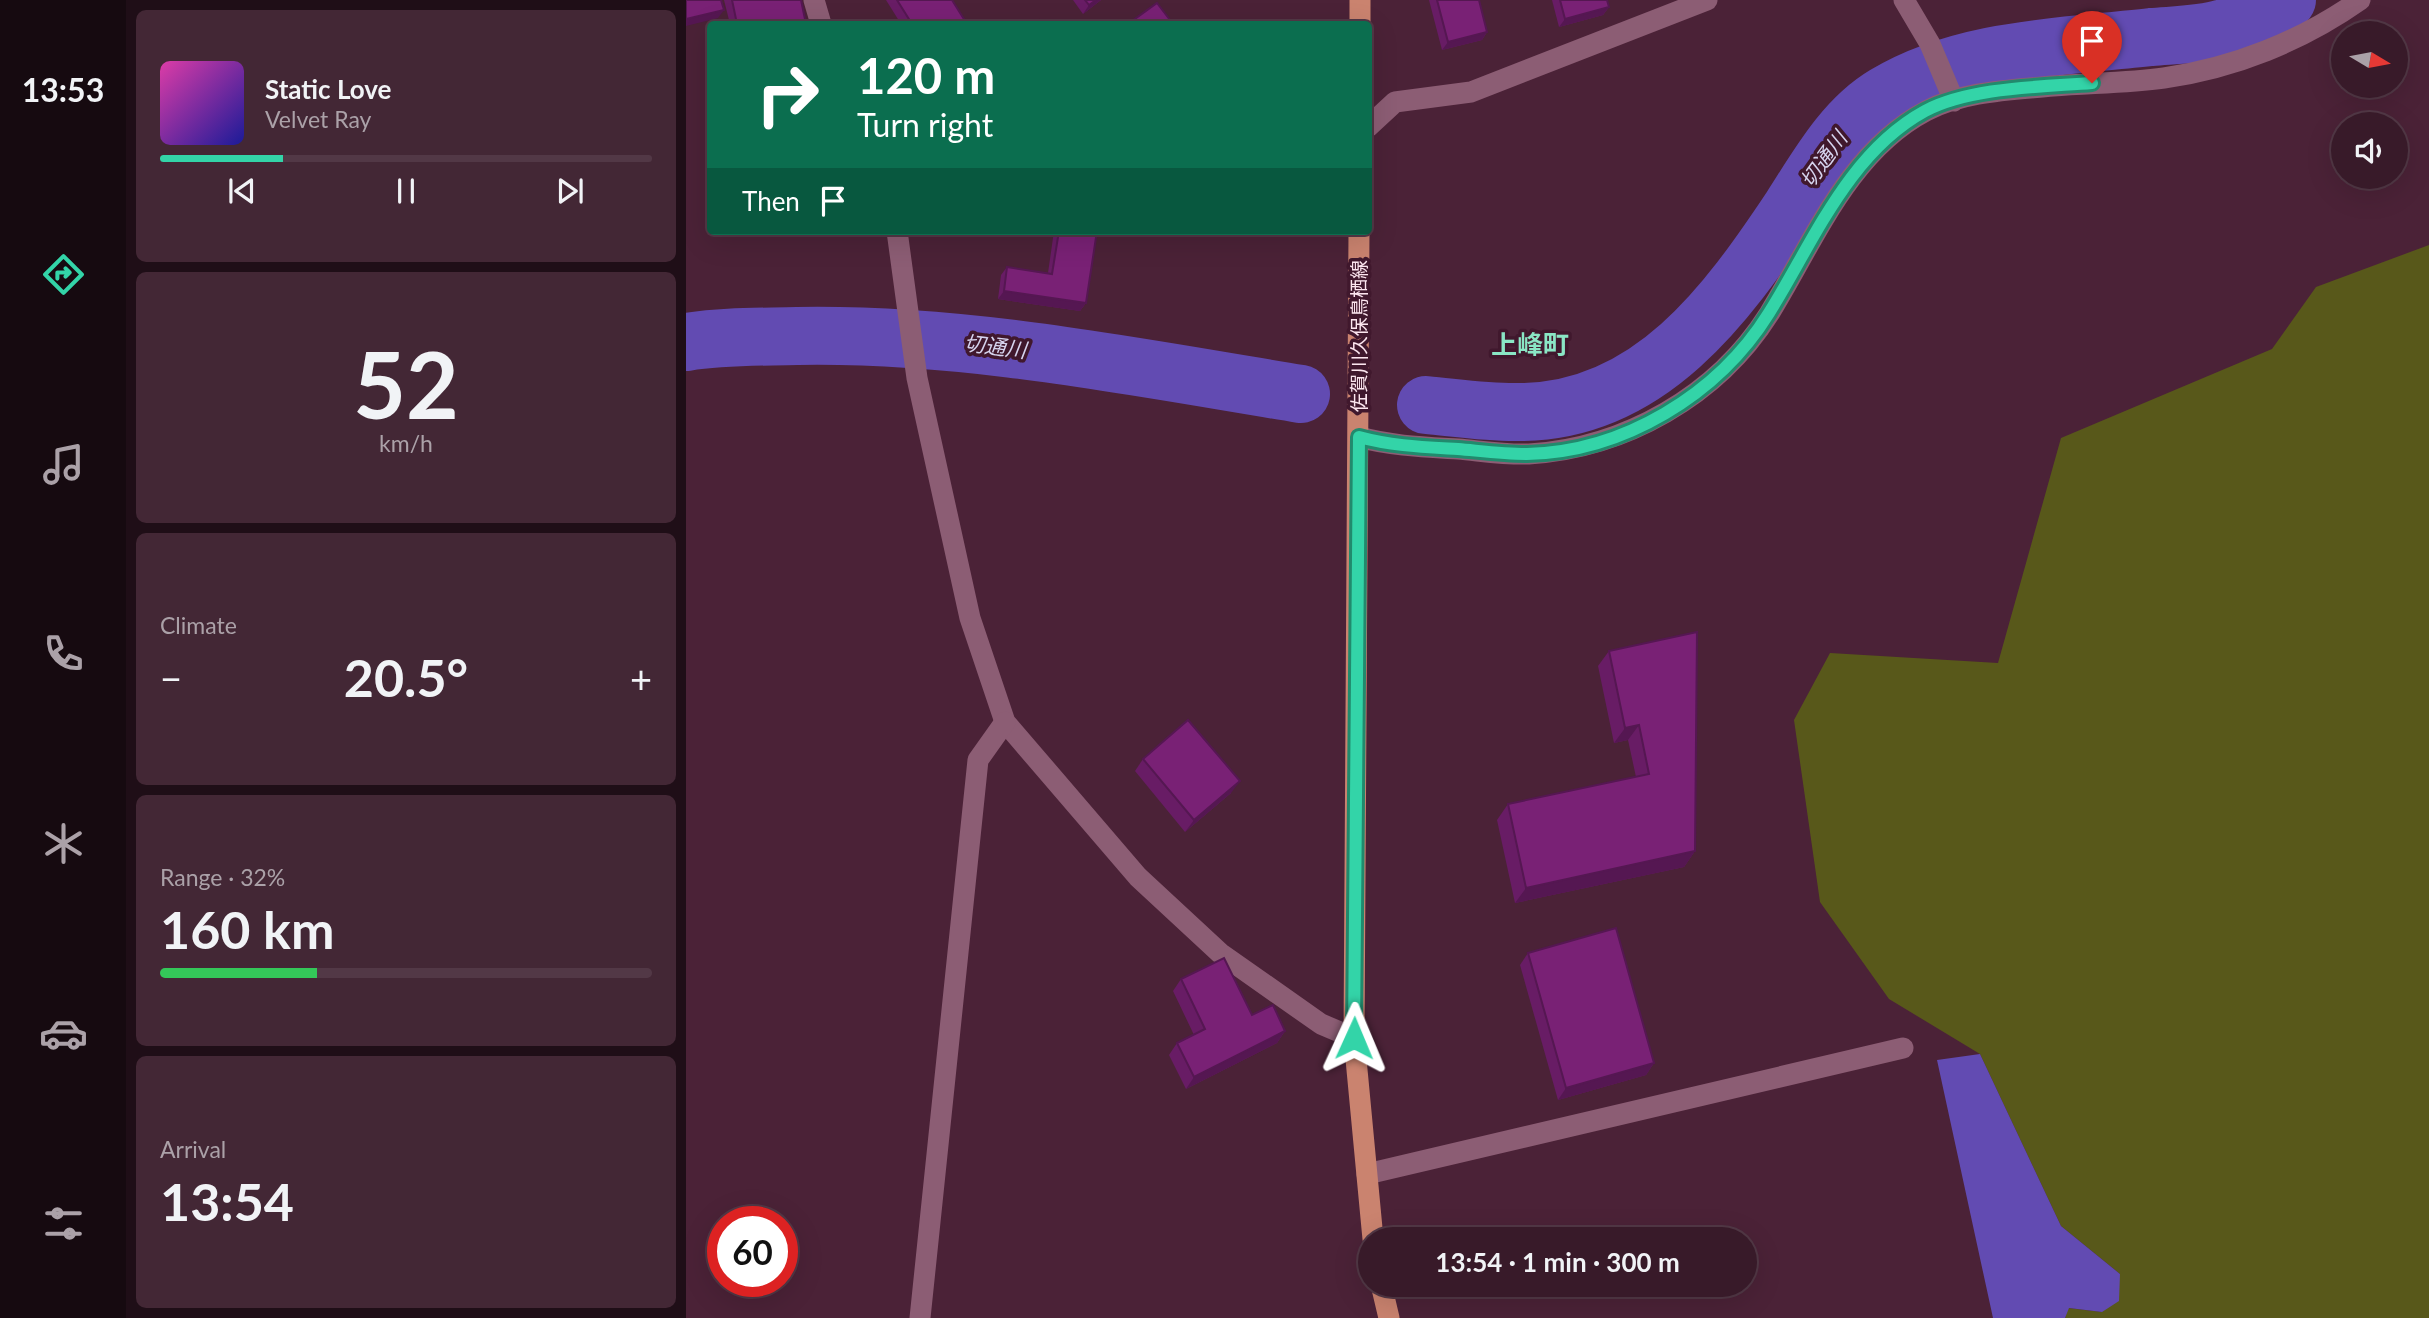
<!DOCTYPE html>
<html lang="en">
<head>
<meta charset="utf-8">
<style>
  body { margin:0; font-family:Lato,"Noto Sans JP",sans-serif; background:#432735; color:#f1f3f6; height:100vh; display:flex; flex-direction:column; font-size:26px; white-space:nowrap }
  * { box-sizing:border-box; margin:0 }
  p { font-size:23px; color:#aba1a8 }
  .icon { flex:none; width:38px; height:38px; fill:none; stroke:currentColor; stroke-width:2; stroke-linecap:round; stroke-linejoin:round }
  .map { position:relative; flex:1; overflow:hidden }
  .panel { display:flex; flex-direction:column; gap:10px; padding:10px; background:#1f0e17; width:560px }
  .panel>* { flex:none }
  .guide { position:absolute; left:21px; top:21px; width:665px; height:214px; border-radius:7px; box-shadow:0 7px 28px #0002,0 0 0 2px #523846; background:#0b6e4f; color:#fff; overflow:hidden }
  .needle { width:46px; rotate:100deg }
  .tools { position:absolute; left:1645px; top:21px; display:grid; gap:14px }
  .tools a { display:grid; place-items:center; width:77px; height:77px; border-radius:50%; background:#381a29; box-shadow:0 7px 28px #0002,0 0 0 2px #523846; font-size:35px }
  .speed { position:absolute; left:21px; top:1206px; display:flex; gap:14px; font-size:35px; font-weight:700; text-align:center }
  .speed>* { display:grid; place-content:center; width:91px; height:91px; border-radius:50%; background:#381a29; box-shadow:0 7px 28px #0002,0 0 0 2px #523846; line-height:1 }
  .speed .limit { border:10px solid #d22; background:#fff; color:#111 }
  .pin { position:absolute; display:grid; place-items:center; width:60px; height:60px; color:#fff; margin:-72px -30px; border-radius:50% 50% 50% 0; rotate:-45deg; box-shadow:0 0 7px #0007 }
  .pin .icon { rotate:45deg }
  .me { position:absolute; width:77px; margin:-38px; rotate:1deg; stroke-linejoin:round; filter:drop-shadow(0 0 5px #0008) }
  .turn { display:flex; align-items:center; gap:24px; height:147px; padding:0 35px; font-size:32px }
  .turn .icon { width:91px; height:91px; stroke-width:2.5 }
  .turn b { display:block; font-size:49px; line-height:60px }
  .then { display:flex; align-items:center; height:66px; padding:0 35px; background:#0003; gap:14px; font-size:26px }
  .big { font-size:52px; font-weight:700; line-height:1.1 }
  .panel .widget { flex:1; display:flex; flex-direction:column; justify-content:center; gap:10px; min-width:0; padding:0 24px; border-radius:10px; background:#432735 }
  .panel .dial { align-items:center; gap:0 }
  .dial b { font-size:91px; line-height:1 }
  .song { display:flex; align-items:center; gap:21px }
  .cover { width:84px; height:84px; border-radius:10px; background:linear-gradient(135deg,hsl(320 70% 55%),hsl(240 70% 35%)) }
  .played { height:7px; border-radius:4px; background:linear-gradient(90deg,#33d4a8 25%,#523846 25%) }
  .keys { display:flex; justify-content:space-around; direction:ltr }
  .heat { display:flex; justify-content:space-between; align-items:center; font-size:38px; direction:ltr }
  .charge { height:10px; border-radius:5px; background:linear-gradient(90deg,#34c759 32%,#523846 0) }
  .trip { position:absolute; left:672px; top:1227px; width:399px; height:70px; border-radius:35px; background:#381a29; box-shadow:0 7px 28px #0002,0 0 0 2px #523846; font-weight:700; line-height:70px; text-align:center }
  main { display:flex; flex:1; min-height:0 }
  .dock { display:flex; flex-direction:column; width:126px; justify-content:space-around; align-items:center; background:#160a10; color:#aba1a8 }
  .dock .icon { width:49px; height:49px }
  .dock .active { color:#33d4a8 }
  .dock b { font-size:32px; color:#f1f3f6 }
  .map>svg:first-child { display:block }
</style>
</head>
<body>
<main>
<nav class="dock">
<b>13:53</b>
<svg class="icon active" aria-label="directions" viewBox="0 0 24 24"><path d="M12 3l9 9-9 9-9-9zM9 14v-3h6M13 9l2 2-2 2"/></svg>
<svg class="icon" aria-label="music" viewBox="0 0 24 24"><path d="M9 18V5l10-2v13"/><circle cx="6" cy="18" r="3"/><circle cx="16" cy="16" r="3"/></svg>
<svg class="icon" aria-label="phone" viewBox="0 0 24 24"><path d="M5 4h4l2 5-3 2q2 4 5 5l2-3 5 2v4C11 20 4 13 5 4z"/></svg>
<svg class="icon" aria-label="climate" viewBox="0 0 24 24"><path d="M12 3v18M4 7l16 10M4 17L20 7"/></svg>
<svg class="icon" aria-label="car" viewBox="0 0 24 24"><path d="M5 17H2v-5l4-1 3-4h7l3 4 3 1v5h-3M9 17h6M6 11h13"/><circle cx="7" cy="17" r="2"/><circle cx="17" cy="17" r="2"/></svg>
<svg class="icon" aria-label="filters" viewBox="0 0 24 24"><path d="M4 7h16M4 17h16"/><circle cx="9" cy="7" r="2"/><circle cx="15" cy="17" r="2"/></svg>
</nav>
<section class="panel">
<div class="widget">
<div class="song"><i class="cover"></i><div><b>Static Love</b><p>Velvet Ray</p></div></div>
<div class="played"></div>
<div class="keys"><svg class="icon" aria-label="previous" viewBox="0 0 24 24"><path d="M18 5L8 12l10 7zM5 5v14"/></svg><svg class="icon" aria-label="pause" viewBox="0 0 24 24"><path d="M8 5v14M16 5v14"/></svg><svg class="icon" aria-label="next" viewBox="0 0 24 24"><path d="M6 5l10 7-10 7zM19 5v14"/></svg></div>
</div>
<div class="widget dial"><b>52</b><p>km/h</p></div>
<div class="widget"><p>Climate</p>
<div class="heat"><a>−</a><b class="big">20.5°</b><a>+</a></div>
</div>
<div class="widget"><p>Range · 32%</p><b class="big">160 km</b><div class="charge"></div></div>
<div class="widget"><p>Arrival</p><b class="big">13:54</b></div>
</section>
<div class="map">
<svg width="1743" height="1318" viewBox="0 0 1743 1318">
  <rect width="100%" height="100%" fill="#4b2237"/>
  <path fill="#58581a" d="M1743,245V1318H1379L1382,1308L1416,1312L1434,1274L1375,1226L1294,1054L1203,999L1134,902L1108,720L1144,653L1312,663L1375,438L1586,349L1630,287Z"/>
  <path fill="#624bb2" d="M1294,1054L1375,1226L1434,1274L1433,1301L1416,1312L1383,1308L1379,1318H1307L1251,1060Z"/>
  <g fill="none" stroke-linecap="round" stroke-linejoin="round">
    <g stroke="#624bb2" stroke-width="58">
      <path d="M0,342C37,336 74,337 111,336C281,333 448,367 615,394"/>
      <path d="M740,405C772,408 804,413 835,412C964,411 1041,304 1105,208C1131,168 1157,120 1199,95C1277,48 1377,47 1465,37C1489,35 1516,35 1538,28C1561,21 1581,11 1601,0"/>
    </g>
    <g stroke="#8c5d74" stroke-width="21">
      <path d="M128,0L135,24"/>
      <path d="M1218,0L1244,44L1268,101"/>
      <path d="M682,127L709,102L785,92L1021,0"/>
      <path d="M211,231L231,378L284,618L319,722L452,877L534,953L635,1024L668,1038"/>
      <path d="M673,437C706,446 738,447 772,449C795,451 819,455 843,454C939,448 1031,396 1083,314C1127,243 1162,152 1240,111C1277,91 1326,90 1367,86C1404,83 1442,83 1478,78C1548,68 1616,41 1674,0"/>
      <path d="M681,1174L1217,1048"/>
      <path d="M234,1318L292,760L319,722"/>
    </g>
    <g stroke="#ca836f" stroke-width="21">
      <path d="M674,24V0"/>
      <path d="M673,231L668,1038L687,1239"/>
      <path d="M695,1284L703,1318"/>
    </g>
  </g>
  <g fill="#681c65">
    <path d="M38,0H115L120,24H44Z"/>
    <path d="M200,0H266L281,24H215Z"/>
    <path d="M387,0H415L397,14Z"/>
    <path d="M743,0H793L801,32L796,40L756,50Z"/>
    <path d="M866,0H921L923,7L917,15L873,27Z"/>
    <path d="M24,98V123L20,104Z"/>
    <path d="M368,231H411L400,303L394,311L312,299L315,275L321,267L362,273Z"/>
    <path d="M923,651L1009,851L998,867L829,903L811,820L822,804L950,777L942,740L928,743L912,666Z"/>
    <path d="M457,759L545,793L499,832L449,771Z"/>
    <path d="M842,953L968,1063L960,1075L872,1100L834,965Z"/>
    <path d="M495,979L566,1015L599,1031L591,1043L500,1089L483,1055L491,1043L508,1035L487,991Z"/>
  </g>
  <g fill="#551752">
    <path d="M410,0H415L397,14L403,5Z"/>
    <path d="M923,7L917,15L873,27L879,19Z"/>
    <path d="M38,10L32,18L0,26V19Z"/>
    <path d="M801,32L796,40L756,50L762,42Z"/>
    <path d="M318,291L400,303L394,311L312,299Z"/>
    <path d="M953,725L942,740L928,743L939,728Z"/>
    <path d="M554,781L545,793L499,832L508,820Z"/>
    <path d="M1009,851L998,867L829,903L840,888Z"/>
    <path d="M599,1031L591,1043L500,1089L508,1077Z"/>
    <path d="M968,1063L960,1075L872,1100L880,1088Z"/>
  </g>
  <g fill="#792175" stroke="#551752" stroke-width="2">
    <path d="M0,0H35L38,10L0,19Z"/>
    <path d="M46,0H115L120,24H51Z"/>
    <path d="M211,0H266L281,24H226Z"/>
    <path d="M399,0H410L403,5Z"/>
    <path d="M751,0H793L801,32L762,42Z"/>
    <path d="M874,0H921L923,7L879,19Z"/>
    <path d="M471,3L487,24H442Z"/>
    <path d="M354,20L357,24H348Z"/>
    <path d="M373,231H411L400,303L318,291L321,267L366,274Z"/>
    <path d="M1011,632L1009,851L840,888L822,804L963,774L953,725L939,728L923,651Z"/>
    <path d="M502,720L554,781L508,820L457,759Z"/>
    <path d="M930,928L968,1063L880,1088L842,953Z"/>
    <path d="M538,958L566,1015L587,1005L599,1031L508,1077L491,1043L519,1029L495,979Z"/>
  </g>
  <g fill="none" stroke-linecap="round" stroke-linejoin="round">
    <defs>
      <path id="route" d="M668,1038L673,437C706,446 738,447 772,449C795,451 818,454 841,454C937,452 1032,395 1083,313C1127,243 1162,153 1239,111C1284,87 1356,87 1406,83"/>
    </defs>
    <use href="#route" stroke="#218a6d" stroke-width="18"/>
    <use href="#route" stroke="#33d4a8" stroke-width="12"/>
  </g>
  <g text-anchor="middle" stroke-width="7" stroke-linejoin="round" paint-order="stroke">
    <g font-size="19" fill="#fce6ef" stroke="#40182d">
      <text transform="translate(673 336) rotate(-90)" y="7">佐賀川久保鳥栖線</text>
    </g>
    <g font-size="21" font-style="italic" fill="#d6d4ef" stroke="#40182d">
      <text transform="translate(1138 160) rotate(-54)" y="7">切通川</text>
      <text transform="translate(309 347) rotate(7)" y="7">切通川</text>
    </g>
    <g font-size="26" font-weight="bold" fill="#8ae6c5" stroke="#40182d">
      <text x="844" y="354">上峰町</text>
    </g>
  </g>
</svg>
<div class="tools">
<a><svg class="needle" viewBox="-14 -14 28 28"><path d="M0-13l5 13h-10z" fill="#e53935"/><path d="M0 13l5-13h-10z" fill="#aba1a8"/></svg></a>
<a><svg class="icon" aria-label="sound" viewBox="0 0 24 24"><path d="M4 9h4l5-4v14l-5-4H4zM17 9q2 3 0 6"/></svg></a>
</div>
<div class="speed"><div class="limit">60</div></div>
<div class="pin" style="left:1406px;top:83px;background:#d93025"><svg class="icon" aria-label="arrive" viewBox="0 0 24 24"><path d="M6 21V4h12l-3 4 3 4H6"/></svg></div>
<svg class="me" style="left:668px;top:1038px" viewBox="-20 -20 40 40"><path d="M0-17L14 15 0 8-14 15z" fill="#33d4a8" stroke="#fff" stroke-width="4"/></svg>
<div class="trip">13:54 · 1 min · 300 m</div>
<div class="guide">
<div class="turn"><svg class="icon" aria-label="right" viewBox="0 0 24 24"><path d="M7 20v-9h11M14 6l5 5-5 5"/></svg><div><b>120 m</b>Turn right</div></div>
<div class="then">Then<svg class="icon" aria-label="arrive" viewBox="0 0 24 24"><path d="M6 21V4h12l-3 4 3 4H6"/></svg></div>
</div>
</div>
</main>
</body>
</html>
